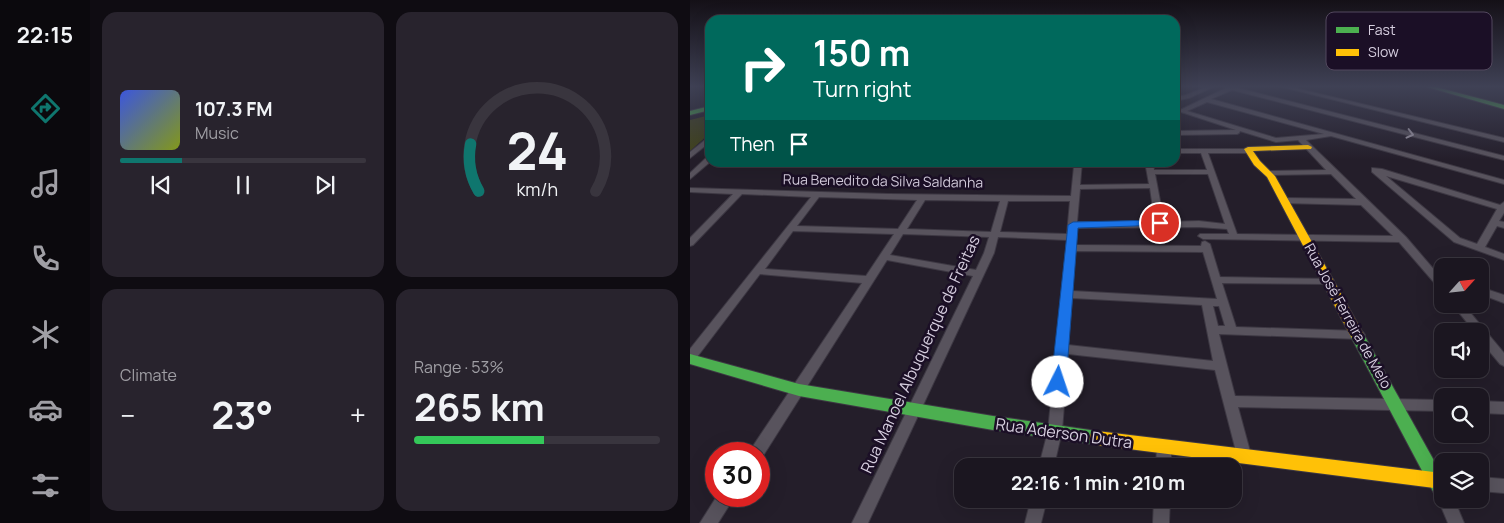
<!DOCTYPE html>
<html lang="en">
<head>
<meta charset="utf-8">
<style>
  body { margin:0; font-family:Manrope,sans-serif; background:#28232d; color:#f1f3f6; height:100vh; display:flex; flex-direction:column; font-size:19px; white-space:nowrap }
  * { box-sizing:border-box; margin:0 }
  p { font-size:16px; color:#a09fa5 }
  .icon { flex:none; width:28px; height:28px; fill:none; stroke:currentColor; stroke-width:2; stroke-linecap:round; stroke-linejoin:round }
  .map { position:relative; flex:1; overflow:hidden }
  .drawer { display:flex; flex-direction:column; gap:12px; padding:12px; background:#0f0c12; width:600px }
  .drawer>* { flex:none }
  .guide { position:absolute; left:15px; top:15px; width:475px; height:152px; border-radius:15px; box-shadow:0 5px 20px #0002,0 0 0 1px #39353e; background:#00695c; color:#fff; overflow:hidden }
  .needle { width:32px; rotate:63deg }
  .buttons { position:absolute; left:744px; top:258px; display:grid; gap:10px }
  .buttons a { display:grid; place-items:center; width:55px; height:55px; border-radius:10px; background:#1b1620; box-shadow:0 5px 20px #0002,0 0 0 1px #39353e; font-size:25px }
  .speed { position:absolute; left:15px; top:442px; display:flex; gap:10px; font-size:25px; font-weight:700; text-align:center }
  .speed>* { display:grid; place-content:center; width:65px; height:65px; border-radius:50%; background:#1b1620; box-shadow:0 5px 20px #0002,0 0 0 1px #39353e; line-height:1 }
  .speed .limit { border:8px solid #d22; background:#fff; color:#111 }
  .pin { position:absolute; display:grid; place-items:center; width:42px; height:42px; color:#fff; margin:-21px; border:2px solid #fff; border-radius:50%; box-shadow:0 1px 5px #0007 }
  .me { position:absolute; width:55px; margin:-28px; rotate:4deg; stroke-linejoin:round; filter:drop-shadow(0 0 4px #0008) }
  .turn { display:flex; align-items:center; gap:18px; height:105px; padding:0 25px; font-size:22px }
  .turn .icon { width:65px; height:65px; stroke-width:2.5 }
  .turn b { display:block; font-size:35px; line-height:42px }
  .then { display:flex; align-items:center; height:48px; padding:0 25px; background:#0003; gap:10px; font-size:19px }
  .big { font-size:38px; font-weight:700; line-height:1.1 }
  .drawer .card { flex:1; display:flex; flex-direction:column; justify-content:center; gap:8px; min-width:0; padding:0 18px; border-radius:15px; background:#28232d }
  .drawer .dial { align-items:center; gap:0 }
  .dial svg { height:130px; overflow:visible; fill:none; stroke:#39353e; stroke-width:7; stroke-linecap:round; text-anchor:middle }
  .dial text { fill:#f1f3f6; stroke:none }
  .song { display:flex; align-items:center; gap:15px }
  .cover { width:60px; height:60px; border-radius:8px; background:linear-gradient(135deg,hsl(230 70% 55%),hsl(70 70% 35%)) }
  .played { height:5px; border-radius:2px; background:linear-gradient(90deg,#0f766e 25%,#39353e 25%) }
  .keys { display:flex; justify-content:space-around; direction:ltr }
  .heat { display:flex; justify-content:space-between; align-items:center; font-size:28px; direction:ltr }
  .charge { height:8px; border-radius:4px; background:linear-gradient(90deg,#34c759 53%,#39353e 0) }
  .drawer .tiles { flex:1; display:grid; gap:12px; grid-template-columns:repeat(2,1fr) }
  .trip { position:absolute; left:264px; top:458px; width:288px; height:50px; border-radius:15px; background:#1b1620; box-shadow:0 5px 20px #0002,0 0 0 1px #39353e; font-weight:700; line-height:50px; text-align:center }
  main { display:flex; flex:1; min-height:0 }
  .tabs { display:flex; flex-direction:column; width:90px; justify-content:space-around; align-items:center; background:#0b090d; color:#a09fa5 }
  .tabs .icon { width:35px; height:35px }
  .tabs .on { color:#0f766e }
  .tabs b { font-size:22px; color:#f1f3f6 }
  .map>svg:first-child { display:block }
</style>
</head>
<body>
<main>
<nav class="tabs">
<b>22:15</b>
<svg class="icon on" aria-label="directions" viewBox="0 0 24 24"><path d="M12 3l9 9-9 9-9-9zM9 14v-3h6M13 9l2 2-2 2"/></svg>
<svg class="icon" aria-label="music" viewBox="0 0 24 24"><path d="M9 18V5l10-2v13"/><circle cx="6" cy="18" r="3"/><circle cx="16" cy="16" r="3"/></svg>
<svg class="icon" aria-label="phone" viewBox="0 0 24 24"><path d="M5 4h4l2 5-3 2q2 4 5 5l2-3 5 2v4C11 20 4 13 5 4z"/></svg>
<svg class="icon" aria-label="climate" viewBox="0 0 24 24"><path d="M12 3v18M4 7l16 10M4 17L20 7"/></svg>
<svg class="icon" aria-label="car" viewBox="0 0 24 24"><path d="M5 17H2v-5l4-1 3-4h7l3 4 3 1v5h-3M9 17h6M6 11h13"/><circle cx="7" cy="17" r="2"/><circle cx="17" cy="17" r="2"/></svg>
<svg class="icon" aria-label="filters" viewBox="0 0 24 24"><path d="M4 7h16M4 17h16"/><circle cx="9" cy="7" r="2"/><circle cx="15" cy="17" r="2"/></svg>
</nav>
<section class="drawer">
<div class="tiles">
<div class="card">
<div class="song"><i class="cover"></i><div><b>107.3 FM</b><p>Music</p></div></div>
<div class="played"></div>
<div class="keys"><svg class="icon" aria-label="previous" viewBox="0 0 24 24"><path d="M18 5L8 12l10 7zM5 5v14"/></svg><svg class="icon" aria-label="pause" viewBox="0 0 24 24"><path d="M8 5v14M16 5v14"/></svg><svg class="icon" aria-label="next" viewBox="0 0 24 24"><path d="M6 5l10 7-10 7zM19 5v14"/></svg></div>
</div>
<div class="card dial"><svg viewBox="0 0 100 80">
<path d="M14 69A42 42 0 1 1 86 69"/>
<path d="M14 69A42 42 0 0 1 9 40" stroke="#0f766e"/>
<text x="50" y="56" font-size="32" font-weight="700">24</text>
<text x="50" y="72" font-size="11">km/h</text>
</svg></div>
<div class="card"><p>Climate</p>
<div class="heat"><a>−</a><b class="big">23°</b><a>+</a></div>
</div>
<div class="card"><p>Range · 53%</p><b class="big">265 km</b><div class="charge"></div></div>
</div>
</section>
<div class="map">
<svg width="814" height="523" viewBox="0 0 814 523">
  <rect width="100%" height="100%" fill="#241e2a"/>
  <path fill="#414318" d="M20,115V133L0,151V120Z"/>
  <g fill="none" stroke-linecap="round" stroke-linejoin="round">
    <defs>
      <g id="street">
        <path d="M516,87H523L499,98L485,101V97L496,95Z"/>
        <path d="M534,87H544L814,156V160L542,90L521,99L814,180V184L641,136L616,140L716,237L752,279V288L748,287L709,242L513,239L508,236L510,234H539L537,229L509,227L387,228L386,245L511,246L512,242L515,241L520,244L530,277L643,279L644,281L639,284L532,283L546,327L669,331L673,332L675,335L673,338L669,339L529,334L545,396L752,400V411L548,407L561,455L559,460L554,462L549,460L547,455L525,370L378,354L372,431L364,466H349L358,431L377,240L308,237L304,253L178,523H162L283,276L197,260L71,459L69,460V454H59L61,449L172,283L70,274L4,361L0,363V349L121,197L52,194L3,245L0,246V238L43,194L0,192V188L199,194L381,196L384,166L261,164L258,162H392L390,185L459,184L455,162H463L464,170H517L511,153H485V149H562V153H518L547,234L703,236L671,205L592,203L591,201L595,198L666,199L641,174L576,175L575,173L579,171L636,170L608,140L586,142L550,131L549,133L547,134L485,135V131L546,130L488,111L536,88ZM517,102L634,134L586,138L497,111ZM465,174H518L535,224L509,221L474,222ZM460,188L465,222H387L390,189ZM129,197L227,200L208,229L107,226ZM235,200L310,201L301,232L217,229ZM318,201H380L377,234L310,232ZM103,231L204,234L176,276L75,269ZM213,234L299,237L294,253L286,270L200,255ZM385,251L513,252L527,299L382,291ZM382,298L512,305L523,361L378,345ZM523,306H529L535,326H528Z"/>
        <path d="M592,87H601L814,138V142Z"/>
        <path d="M20,136V142L0,158V152Z"/>
        <path d="M17,157H20V162L0,179V173Z"/>
        <path d="M682,168L692,169L810,205L814,202V213L809,221L814,222V228L807,226L795,247L814,254V260L764,242L682,172ZM696,176L807,209L787,244L770,238Z"/>
        <path d="M790,287L814,295V303L790,294Z"/>
        <path d="M762,304H773L814,353V366L810,364L790,340V331H784Z"/>
        <path d="M790,401L814,402V414L790,413Z"/>
        <path d="M474,441L479,442L481,447V466H466L467,447L469,442Z"/>
        <path d="M790,477L814,479V493L790,491Z"/>
        <path d="M752,493V499H764L774,523H758L748,499L750,494Z"/>
        <path d="M27,496H45L28,523H10Z"/>
        <path d="M341,499H357L351,523H335Z"/>
        <path d="M464,499H480L479,523H463Z"/>
      </g>
      <g id="fast">
        <path d="M737,87H746L814,105V109Z"/>
        <path d="M20,106V110L0,115V111Z"/>
        <path d="M667,330L672,332L674,335L752,475L753,499L746,497L660,335L662,332Z"/>
        <path d="M0,354L109,384L303,416L407,431L413,433L415,438L413,443L407,445L303,430L109,396L0,364Z"/>
      </g>
      <g id="slow">
        <path d="M618,145L622,147L621,149L563,151L570,161L585,176L674,335L672,338H662L660,335L577,177L564,165L554,149L558,147Z"/>
        <path d="M407,431L752,473V489L407,445L401,443L399,438L401,433Z"/>
      </g>
    </defs>
    <use href="#street" stroke="#3d3843" stroke-width="2"/>
    <use href="#fast" stroke="#3d3843" stroke-width="2"/>
    <use href="#slow" stroke="#3d3843" stroke-width="2"/>
    <use href="#street" fill="#58535d" fill-rule="evenodd"/>
    <use href="#fast" fill="#4caf50" fill-rule="evenodd"/>
    <use href="#slow" fill="#ffc107" fill-rule="evenodd"/>
  </g>
  <defs><path id="oneway-chevron" d="M-2-3.5L2.5 0L-2 3.5" fill="none" stroke-width="1.6" stroke-linecap="round" stroke-linejoin="round" transform="scale(1.25)"/></defs>
  <use stroke="#9d97a4" href="#oneway-chevron" transform="translate(720 134) rotate(14)"/>
  <linearGradient id="sky" x2="0" y2="1"><stop stop-color="#141017"/><stop offset="0.54" stop-color="#3f4155"/><stop offset="1" stop-color="#3f4155" stop-opacity="0"/></linearGradient>
  <rect width="814" height="160" fill="url(#sky)"/>
  <path fill="#1a73e8" stroke="#114b97" d="M470,220L475,223L473,225L388,228L376,382L374,386L368,388L363,386L361,382L378,225L383,222Z"/>
  <g text-anchor="middle" stroke-width="5" stroke-linejoin="round" paint-order="stroke">
    <g font-size="14" fill="#d6cedf" stroke="#1b0f26">
      <text transform="translate(193 181) rotate(1)" y="5">Rua Benedito da Silva Saldanha</text>
      <text transform="translate(658 316) rotate(61)" y="5">Rua José Ferreira de Melo</text>
    </g>
    <g font-size="16" fill="#d6cedf" stroke="#1b0f26">
      <text transform="translate(230 354) rotate(-65)" y="6">Rua Manoel Albuquerque de Freitas</text>
      <text transform="translate(374 433) rotate(8)" y="6">Rua Aderson Dutra</text>
    </g>
  </g>
  <rect x="636" y="12" width="166" height="58" rx="8" fill="#1b0f26" stroke="#53485e" stroke-width="1"/>
  <rect x="646" y="27" width="23" height="6" fill="#4caf50"/>
  <rect x="646" y="49" width="23" height="7" fill="#ffc107"/>
  <g font-size="14" fill="#d6cedf">
    <text x="678" y="35">Fast</text>
    <text x="678" y="57">Slow</text>
  </g>
</svg>
<div class="buttons">
<a><svg class="needle" viewBox="-14 -14 28 28"><path d="M0-13l5 13h-10z" fill="#e53935"/><path d="M0 13l5-13h-10z" fill="#a09fa5"/></svg></a>
<a><svg class="icon" aria-label="sound" viewBox="0 0 24 24"><path d="M4 9h4l5-4v14l-5-4H4zM17 9q2 3 0 6"/></svg></a>
<a><svg class="icon" aria-label="search" viewBox="0 0 24 24"><circle cx="10" cy="10" r="6"/><path d="M15 15l6 6"/></svg></a>
<a><svg class="icon" aria-label="layers" viewBox="0 0 24 24"><path d="M12 4l9 5-9 5-9-5zM3 14l9 5 9-5"/></svg></a>
</div>
<div class="speed"><div class="limit">30</div></div>
<div class="pin" style="left:470px;top:223px;background:#d93025"><svg class="icon" aria-label="arrive" viewBox="0 0 24 24"><path d="M6 21V4h12l-3 4 3 4H6"/></svg></div>
<svg class="me" style="left:368px;top:382px" viewBox="-20 -20 40 40"><circle r="19" fill="#fff"/><path d="M0-13L10 11 0 6-10 11z" fill="#1a73e8"/></svg>
<div class="trip">22:16 · 1 min · 210 m</div>
<div class="guide">
<div class="turn"><svg class="icon" aria-label="right" viewBox="0 0 24 24"><path d="M7 20v-9h11M14 6l5 5-5 5"/></svg><div><b>150 m</b>Turn right</div></div>
<div class="then">Then<svg class="icon" aria-label="arrive" viewBox="0 0 24 24"><path d="M6 21V4h12l-3 4 3 4H6"/></svg></div>
</div>
</div>
</main>
</body>
</html>
